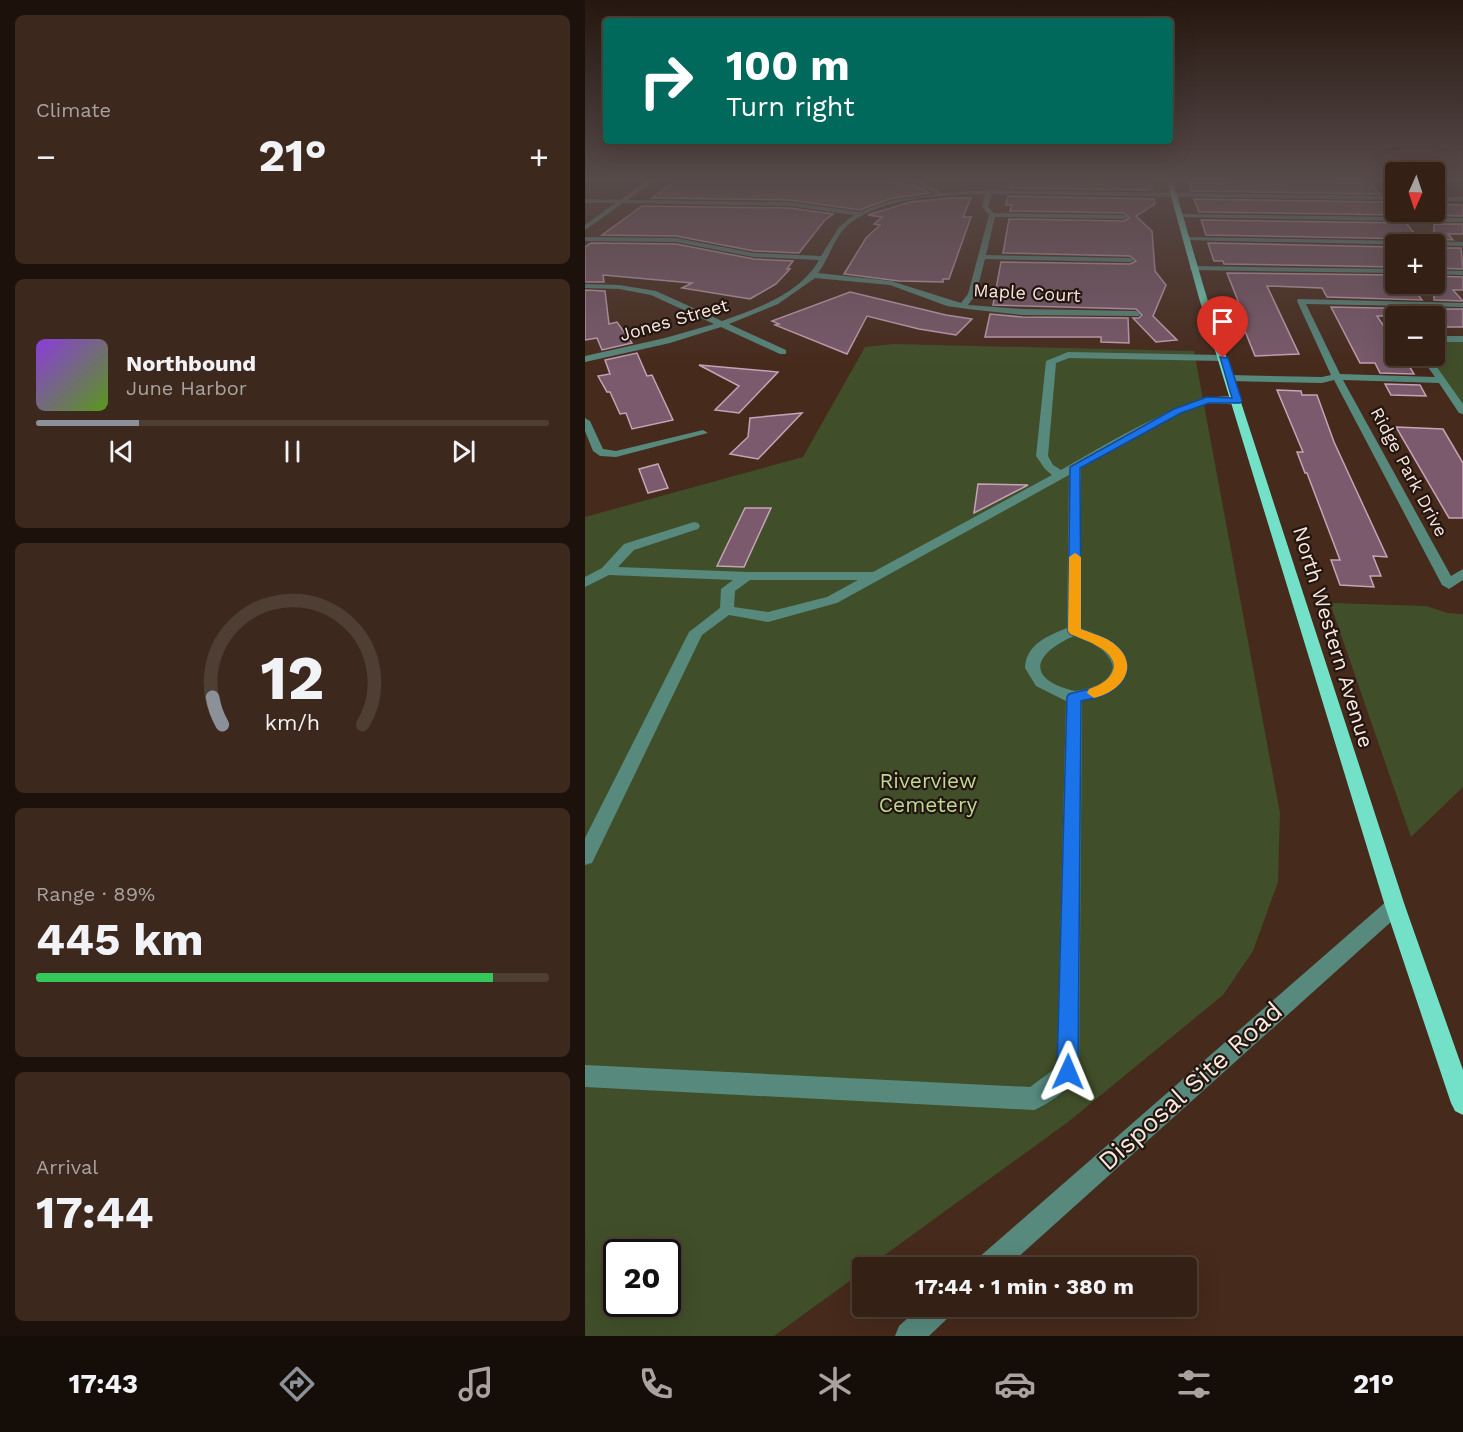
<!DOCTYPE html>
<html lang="en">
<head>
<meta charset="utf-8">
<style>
  body { margin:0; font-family:"Work Sans",sans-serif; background:#3c281d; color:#f1f3f6; height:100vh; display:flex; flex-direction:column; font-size:22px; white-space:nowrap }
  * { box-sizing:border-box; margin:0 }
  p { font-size:20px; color:#a9a3a0 }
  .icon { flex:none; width:33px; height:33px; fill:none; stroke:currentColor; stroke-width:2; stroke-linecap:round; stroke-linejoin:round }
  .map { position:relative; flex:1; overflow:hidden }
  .details { display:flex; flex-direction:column; gap:15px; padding:15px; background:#1d120b; width:585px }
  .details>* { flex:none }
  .top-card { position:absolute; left:18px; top:18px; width:570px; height:126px; border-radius:6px; box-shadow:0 6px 24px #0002,0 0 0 2px #4e3e34; background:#00695c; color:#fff; overflow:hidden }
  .needle { width:39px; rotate:183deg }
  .tools { position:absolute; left:800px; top:162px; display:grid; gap:12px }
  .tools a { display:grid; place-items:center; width:60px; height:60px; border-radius:6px; background:#342014; box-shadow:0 6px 24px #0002,0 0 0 2px #4e3e34; font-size:30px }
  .speed { position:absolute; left:18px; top:1239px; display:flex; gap:12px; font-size:30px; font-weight:700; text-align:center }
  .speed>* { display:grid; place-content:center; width:78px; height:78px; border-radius:50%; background:#342014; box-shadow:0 6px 24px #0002,0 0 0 2px #4e3e34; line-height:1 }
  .speed .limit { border:3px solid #111; border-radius:9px; background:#fff; color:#111 }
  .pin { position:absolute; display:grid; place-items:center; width:51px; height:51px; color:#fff; margin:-62px -26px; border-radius:50% 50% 50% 0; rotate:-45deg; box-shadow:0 0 6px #0007 }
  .pin .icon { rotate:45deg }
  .me { position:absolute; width:66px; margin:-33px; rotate:1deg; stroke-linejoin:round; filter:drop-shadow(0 0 4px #0008) }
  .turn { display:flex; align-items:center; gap:21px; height:126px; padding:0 24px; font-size:27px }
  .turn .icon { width:78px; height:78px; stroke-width:2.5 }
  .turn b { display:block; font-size:42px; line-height:51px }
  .big { font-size:45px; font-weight:700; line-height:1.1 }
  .details .widget { flex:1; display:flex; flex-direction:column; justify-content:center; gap:9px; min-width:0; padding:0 21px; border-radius:9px; background:#3c281d }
  .details .dial { align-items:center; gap:0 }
  .dial svg { height:156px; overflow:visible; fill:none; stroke:#4e3e34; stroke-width:7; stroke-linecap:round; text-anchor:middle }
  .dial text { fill:#f1f3f6; stroke:none }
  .song { display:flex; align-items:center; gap:18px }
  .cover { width:72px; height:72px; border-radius:9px; background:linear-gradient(135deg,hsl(270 70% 55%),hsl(90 70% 35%)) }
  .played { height:6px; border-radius:3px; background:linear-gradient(90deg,#8c9099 20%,#4e3e34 20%) }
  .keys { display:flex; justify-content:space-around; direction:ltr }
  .heat { display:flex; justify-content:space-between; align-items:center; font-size:33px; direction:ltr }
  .charge { height:9px; border-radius:4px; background:linear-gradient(90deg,#34c759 89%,#4e3e34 0) }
  .trip { position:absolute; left:267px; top:1257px; width:345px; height:60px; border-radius:6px; background:#342014; box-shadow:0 6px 24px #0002,0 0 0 2px #4e3e34; font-weight:700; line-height:60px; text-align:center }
  .dock { display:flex; height:96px; justify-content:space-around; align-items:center; background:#150d08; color:#a9a3a0 }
  .dock .icon { width:42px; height:42px }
  .dock .selected { color:#8c9099 }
  .dock b { font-size:27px; color:#f1f3f6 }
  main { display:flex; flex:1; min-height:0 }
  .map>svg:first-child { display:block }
</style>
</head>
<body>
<main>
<section class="details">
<div class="widget"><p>Climate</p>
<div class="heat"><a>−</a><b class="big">21°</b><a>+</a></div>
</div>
<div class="widget">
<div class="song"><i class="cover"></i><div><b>Northbound</b><p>June Harbor</p></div></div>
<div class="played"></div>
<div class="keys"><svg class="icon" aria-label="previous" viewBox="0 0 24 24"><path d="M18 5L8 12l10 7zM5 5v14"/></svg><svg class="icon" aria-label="pause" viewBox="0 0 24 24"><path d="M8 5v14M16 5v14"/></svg><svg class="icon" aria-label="next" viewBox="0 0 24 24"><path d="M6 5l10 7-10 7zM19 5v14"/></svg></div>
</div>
<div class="widget dial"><svg viewBox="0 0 100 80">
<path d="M14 69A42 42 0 1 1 86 69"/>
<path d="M14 69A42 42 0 0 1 9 55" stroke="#8c9099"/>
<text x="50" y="56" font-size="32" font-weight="700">12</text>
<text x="50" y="72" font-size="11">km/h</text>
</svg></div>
<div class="widget"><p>Range · 89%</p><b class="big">445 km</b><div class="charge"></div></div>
<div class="widget"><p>Arrival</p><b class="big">17:44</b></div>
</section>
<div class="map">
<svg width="878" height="1336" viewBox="0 0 878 1336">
  <rect width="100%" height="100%" fill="#462a1b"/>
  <g fill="#404f29" fill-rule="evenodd">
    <path d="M849,339H878V411L840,356H849Z"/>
    <path d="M308,344L609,351L695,813L693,882L668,951L638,995L483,1122L283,1267L278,1268L277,1272L189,1336H0V517L218,457L280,347ZM32,1252H82V1304H32Z"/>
    <path d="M745,603L841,606L863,613L878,614V787L826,837Z"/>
  </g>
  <g fill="#7a5a6c" stroke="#c6a3b6" stroke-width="1.5">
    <path d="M89,182H303L337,188L344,193L304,199L275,210L205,200L67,198Z"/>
    <path d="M427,182H565L567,190L425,188Z"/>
    <path d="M699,182L785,183L795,194L606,191L604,183Z"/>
    <path d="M423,196L569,199L570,204L551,216L567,231L570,271L581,285L568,316L592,340L571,342L548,318H554L557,315L551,309L408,305L416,262L545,264L551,261L545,256L418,253L424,219L539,221L544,218L539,213L425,211L427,205H421Z"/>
    <path d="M365,198H386L378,217H386L364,279H358V282L314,281L259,274L281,238L295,225L289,224L297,217L283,215L325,202Z"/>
    <path d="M609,199L802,202L813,215L614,212Z"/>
    <path d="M849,204L878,205V216L849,215Z"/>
    <path d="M57,206L205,208L248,214L239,221L214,253L169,251L91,236L17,235Z"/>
    <path d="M616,220L821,223L834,239L621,235Z"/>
    <path d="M849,224H878V234H863L868,240L849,239Z"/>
    <path d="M6,243L91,244L169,259L208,261L202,269H205L191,284L165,299L97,288L107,283L18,275L19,282H0V247Z"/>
    <path d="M623,243L810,247V267L639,264L638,261H629Z"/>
    <path d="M849,248H876L878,269L849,268Z"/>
    <path d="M642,273L810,275V284H825L837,300L742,297L737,288L682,286L714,354L670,356L654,316H659Z"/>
    <path d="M849,276L878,277V290H868L878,301L849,300Z"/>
    <path d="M0,290L20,291L24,324L32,322L47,343L17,350L12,338L0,340Z"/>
    <path d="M265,292L361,315L387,319L371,335L334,329L282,316L262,354L190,325L194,324L187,321Z"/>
    <path d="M746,307L844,309L849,315V309H878V327H849V316H792L810,343V356H818L829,374L795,373L790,363H775Z"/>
    <path d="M405,314L437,317L543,318L544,343L516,342V337H400Z"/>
    <path d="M52,353L62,376L67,375L88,420L47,429L41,413L35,414L25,392H22L13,376L25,374L20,360Z"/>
    <path d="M114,365L193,372L154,413L130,410L154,386Z"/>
    <path d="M800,384L835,385L841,396L806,395Z"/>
    <path d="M692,390L716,391L717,395H732L749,442L802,557L788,556L796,576H785L789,587L755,585L746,560H755L722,473H720L712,452H718Z"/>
    <path d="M217,413L173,459L145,454L163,437L165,418Z"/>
    <path d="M811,427L858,429L878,463V518H864Z"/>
    <path d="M73,464L83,488L63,493L54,469Z"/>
    <path d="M393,484L443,485L389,513Z"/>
    <path d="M160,508H186L159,567L132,566Z"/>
  </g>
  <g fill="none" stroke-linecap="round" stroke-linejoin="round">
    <g fill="#57897d" fill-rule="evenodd">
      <path d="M61,182H67L43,200L205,202L275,212L304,201L351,194L331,182H338L358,193L404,190L810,196V200L407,194L403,207L409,213L539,215L542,217L539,219L410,217L401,255L545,258L549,260L545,262L400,259L391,294L383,305L437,309L551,311L555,314L554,316L437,315L383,309L362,306L305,285L230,278L193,304L144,324L201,350V354H195L136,327L85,343L0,362V356L80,338L129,324L66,295L34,289L0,288V284L34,285L71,291L137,321C172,308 214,295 234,260L169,257L91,242L0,241V237L91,238L169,253L236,256L254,227L269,215L205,206L38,203L0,230V225L30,203H0V199L35,200ZM400,194L397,207L404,215L383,294L376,303L306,281L233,273C243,260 248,241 259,229C289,197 358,195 400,194Z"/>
      <rect x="849" y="197" width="29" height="4"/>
      <path d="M594,214L878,218V222L592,217Z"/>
      <path d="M600,237L878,242V246L598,240Z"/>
      <path d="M609,266L810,269V273L606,270L605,268Z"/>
      <path d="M849,270L878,271V275L849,274Z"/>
      <path d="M713,299L878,303V307L721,304L755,374L850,377L835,356H844L878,404V414L874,413L854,383L758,380L866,576L878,569V580L864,589L857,585L749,380L737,383L644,381L639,378L644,375L737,377L746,375L712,301Z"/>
      <rect x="849" y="336" width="29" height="6"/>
      <path d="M483,352L638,355L643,358L638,361L484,358L471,363L463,456L468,465L476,470C508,453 626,377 657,401C648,408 632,401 621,404C577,418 536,446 496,468V628C517,636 537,644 543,667C539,691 517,695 497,701L494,1072C488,1087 464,1104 449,1110L0,1087V1065L445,1087L472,1067L481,701L451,686L440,668C441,644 463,636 482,628L484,475L252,603L183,622L144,615L117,635L7,863L0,865V838L104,632L135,608L136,589L148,580L24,575L0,587V577L17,568L39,544L109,522L113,523L115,526L113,529L49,550L33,567L162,572H288L467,475L460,469L451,456L461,361ZM165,580H273L242,597L183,612L149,607L150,591ZM489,636C505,642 524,649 528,667C525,684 505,689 490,691C440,679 448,654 489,636Z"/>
      <path d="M0,418L5,421L18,449L31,451L118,430L123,433L31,457L15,456L8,451L0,431Z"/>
      <path d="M810,897L817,900L820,906L817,912L421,1268H388L392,1259L803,900Z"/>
      <path d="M336,1306H370L366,1315L344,1336H310L314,1326Z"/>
    </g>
    <path fill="#72e1c7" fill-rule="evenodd" d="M582,182H588L622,298L820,906L878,1070V1115L870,1111L866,1103L800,906L614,298Z"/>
  </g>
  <linearGradient id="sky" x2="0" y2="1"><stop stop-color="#26170f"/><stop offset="0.49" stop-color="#574a4a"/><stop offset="1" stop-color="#574a4a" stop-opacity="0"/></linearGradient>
  <rect width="878" height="369" fill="url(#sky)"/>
  <path fill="#1a73e8" stroke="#114b97" stroke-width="1.5" d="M635,357L643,358L657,401L655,403H624L596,413L495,468L496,629C504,632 514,635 522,639C548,654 549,679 523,693C515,698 504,699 496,701L493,1072L490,1079L483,1082L475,1079L472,1072L482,697L484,694C493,691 503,690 512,687C518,684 527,678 529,671C533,649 500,640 485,634L483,631L485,467L589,409L622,397L647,398Z"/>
  <path fill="#f59e0b" d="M490,553L496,557V629C504,632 514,635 522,639C557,659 543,690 509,698L502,693L504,689C530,681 540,661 512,646C504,641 494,638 485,634L483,631L484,557Z"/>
  <g text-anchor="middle" stroke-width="4.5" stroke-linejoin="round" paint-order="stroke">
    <g font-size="18" fill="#fbe8df" stroke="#231610">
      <text transform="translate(442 293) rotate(3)" y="6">Maple Court</text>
      <text transform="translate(89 320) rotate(-16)" y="6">Jones Street</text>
      <text transform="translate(824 472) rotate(62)" y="6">Ridge Park Drive</text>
    </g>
    <g font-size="21" fill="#fbe8df" stroke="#231610">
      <text transform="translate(748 637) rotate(73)" y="7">North Western Avenue</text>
    </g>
    <g font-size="21" fill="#bdd993" stroke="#231610">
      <text x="343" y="788">Riverview<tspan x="343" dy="24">Cemetery</tspan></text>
    </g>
    <g font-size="26" fill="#fbe8df" stroke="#231610">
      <text transform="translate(605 1086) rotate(-42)" y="9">Disposal Site Road</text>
    </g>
  </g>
</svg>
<div class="tools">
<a><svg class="needle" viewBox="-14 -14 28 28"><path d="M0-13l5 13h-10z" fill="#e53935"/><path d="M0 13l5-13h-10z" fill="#a9a3a0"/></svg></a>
<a>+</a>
<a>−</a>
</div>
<div class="speed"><div class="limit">20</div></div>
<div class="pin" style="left:638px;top:358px;background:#d93025"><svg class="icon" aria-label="arrive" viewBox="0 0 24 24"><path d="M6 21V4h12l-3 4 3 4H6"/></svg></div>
<svg class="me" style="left:483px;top:1072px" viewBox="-20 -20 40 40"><path d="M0-17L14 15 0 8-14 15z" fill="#1a73e8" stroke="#fff" stroke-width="4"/></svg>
<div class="trip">17:44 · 1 min · 380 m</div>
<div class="top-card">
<div class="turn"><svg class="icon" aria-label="right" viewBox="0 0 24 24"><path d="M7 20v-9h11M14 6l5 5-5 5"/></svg><div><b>100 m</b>Turn right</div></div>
</div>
</div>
</main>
<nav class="dock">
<b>17:43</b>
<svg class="icon selected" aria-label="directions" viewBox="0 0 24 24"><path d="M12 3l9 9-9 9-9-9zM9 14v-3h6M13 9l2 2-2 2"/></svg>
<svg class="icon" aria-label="music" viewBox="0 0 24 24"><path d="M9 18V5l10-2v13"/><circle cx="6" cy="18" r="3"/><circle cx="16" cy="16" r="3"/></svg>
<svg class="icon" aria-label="phone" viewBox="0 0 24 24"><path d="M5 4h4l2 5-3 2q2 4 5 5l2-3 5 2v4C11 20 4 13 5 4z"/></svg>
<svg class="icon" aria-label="climate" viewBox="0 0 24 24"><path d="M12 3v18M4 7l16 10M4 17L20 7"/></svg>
<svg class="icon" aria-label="car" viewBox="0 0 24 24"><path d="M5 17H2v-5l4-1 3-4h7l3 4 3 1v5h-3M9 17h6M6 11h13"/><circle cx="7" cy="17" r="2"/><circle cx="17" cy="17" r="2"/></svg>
<svg class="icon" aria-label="filters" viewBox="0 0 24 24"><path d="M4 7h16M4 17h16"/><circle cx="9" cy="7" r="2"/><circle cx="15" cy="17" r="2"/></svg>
<b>21°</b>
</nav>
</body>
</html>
